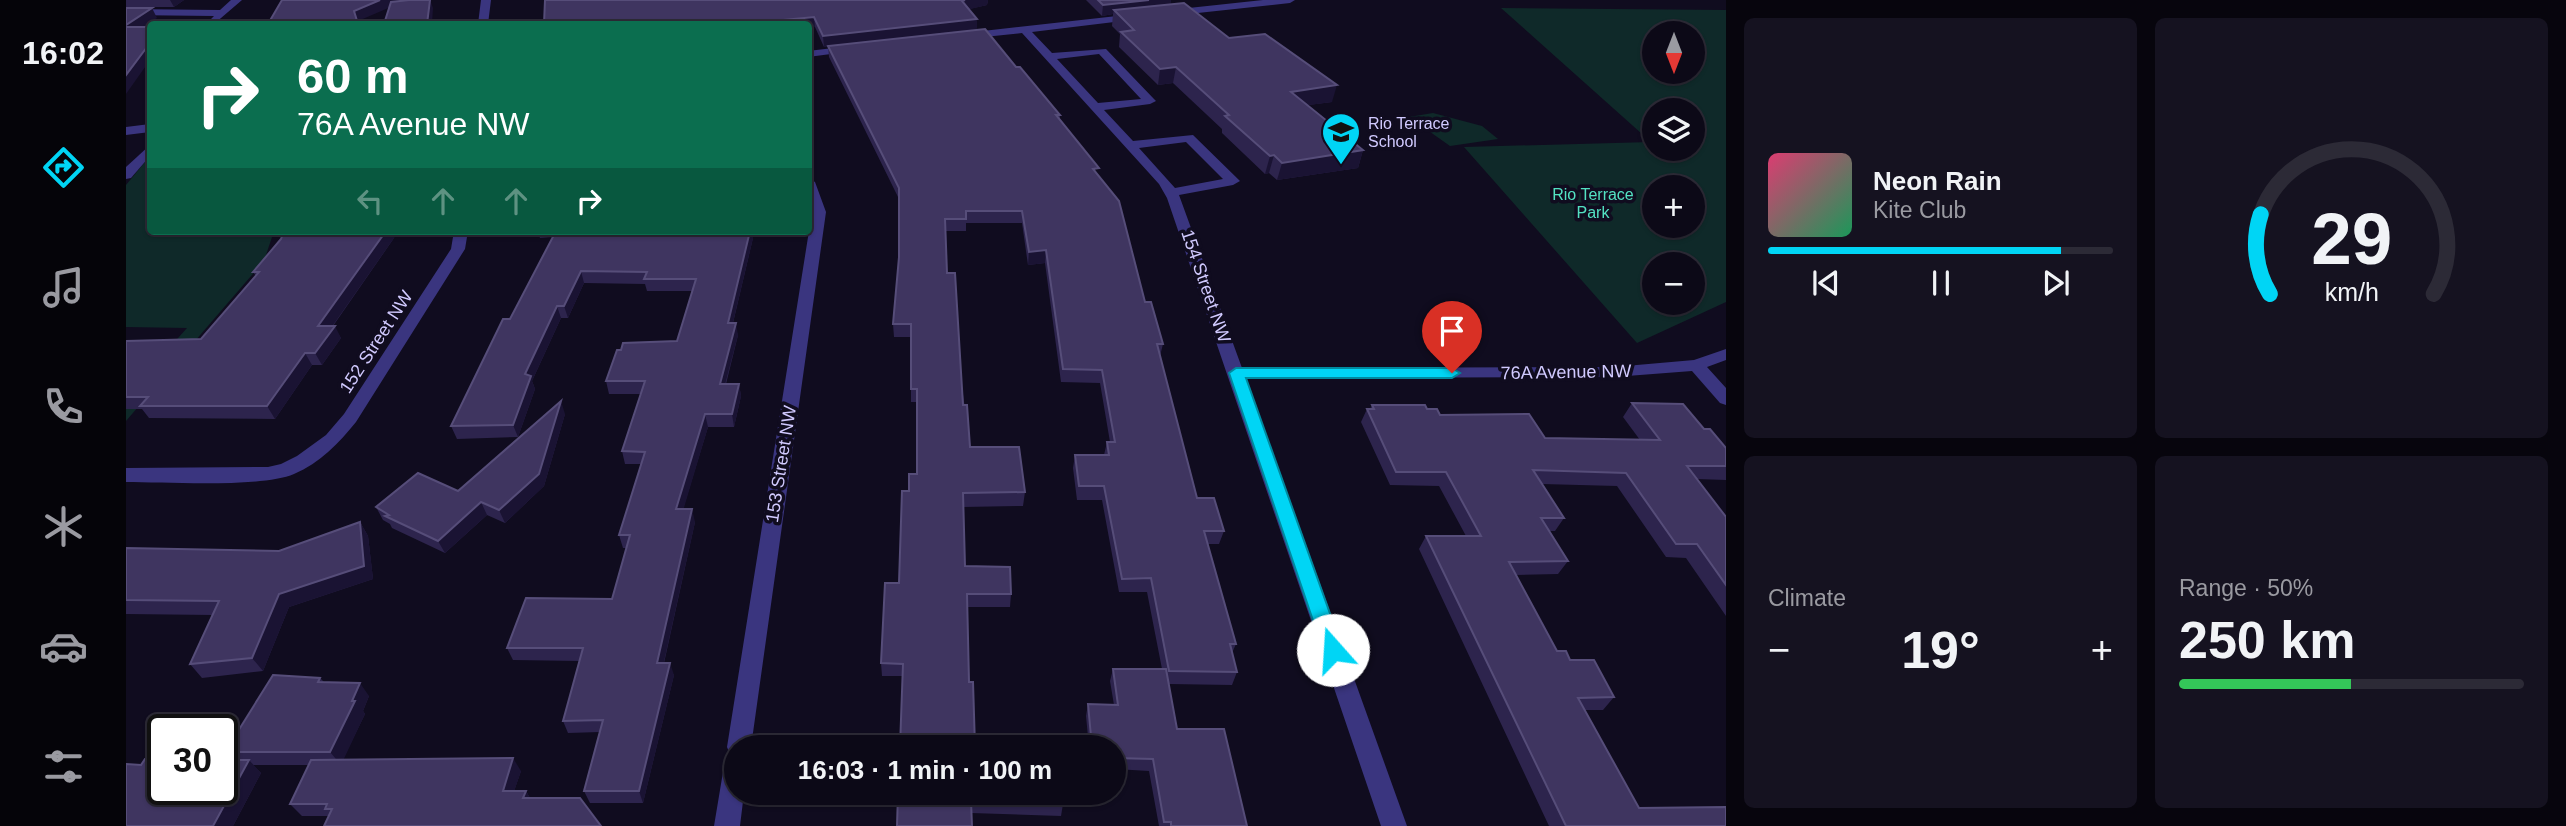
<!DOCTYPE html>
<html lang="en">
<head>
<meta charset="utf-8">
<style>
  body { margin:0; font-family:Arial,sans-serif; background:#151220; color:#f1f3f6; height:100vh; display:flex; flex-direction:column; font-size:26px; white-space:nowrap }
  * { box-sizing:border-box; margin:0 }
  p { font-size:23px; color:#9a9aa1 }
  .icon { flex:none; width:38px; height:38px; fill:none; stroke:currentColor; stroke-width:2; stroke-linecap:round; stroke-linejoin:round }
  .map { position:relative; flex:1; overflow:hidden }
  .panel { display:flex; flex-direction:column; gap:18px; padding:18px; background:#07050d; width:840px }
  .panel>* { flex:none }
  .guide { position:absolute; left:21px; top:21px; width:665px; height:214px; border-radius:7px; box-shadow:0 2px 5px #0004,0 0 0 2px #2c2a36; background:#0b6e4f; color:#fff; overflow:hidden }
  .needle { width:46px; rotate:180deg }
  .tools { position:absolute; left:1516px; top:21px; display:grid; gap:14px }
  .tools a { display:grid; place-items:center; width:63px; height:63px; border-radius:50%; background:#0c0917; box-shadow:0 2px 5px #0004,0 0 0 2px #2c2a36; font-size:35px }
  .speed { position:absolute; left:21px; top:714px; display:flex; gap:14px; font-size:35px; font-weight:700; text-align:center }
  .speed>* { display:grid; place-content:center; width:91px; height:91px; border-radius:50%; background:#0c0917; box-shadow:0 2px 5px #0004,0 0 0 2px #2c2a36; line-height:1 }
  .speed .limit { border:4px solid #111; border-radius:10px; background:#fff; color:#111 }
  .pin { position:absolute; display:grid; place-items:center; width:60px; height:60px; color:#fff; margin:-72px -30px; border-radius:50% 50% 50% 0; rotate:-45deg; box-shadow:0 0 7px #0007 }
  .pin .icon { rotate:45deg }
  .me { position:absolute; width:77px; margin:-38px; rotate:341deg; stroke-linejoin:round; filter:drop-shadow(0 0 5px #0008) }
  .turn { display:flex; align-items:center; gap:24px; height:147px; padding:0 35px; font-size:32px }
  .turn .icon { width:91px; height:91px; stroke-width:2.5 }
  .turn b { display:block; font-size:49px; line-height:60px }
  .lanes { display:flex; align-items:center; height:66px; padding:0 35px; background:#0003; justify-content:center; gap:35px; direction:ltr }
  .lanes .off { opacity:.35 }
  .big { font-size:52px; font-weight:700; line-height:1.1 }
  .panel .widget { flex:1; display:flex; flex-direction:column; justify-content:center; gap:10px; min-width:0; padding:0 24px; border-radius:10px; background:#151220 }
  .panel .dial { align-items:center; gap:0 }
  .dial svg { height:182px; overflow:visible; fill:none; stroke:#2c2a36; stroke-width:7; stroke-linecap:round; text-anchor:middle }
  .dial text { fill:#f1f3f6; stroke:none }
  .song { display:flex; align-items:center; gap:21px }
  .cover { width:84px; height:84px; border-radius:10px; background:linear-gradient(135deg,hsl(340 70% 55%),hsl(150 70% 35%)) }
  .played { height:7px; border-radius:4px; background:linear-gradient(90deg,#00d5f5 85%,#2c2a36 85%) }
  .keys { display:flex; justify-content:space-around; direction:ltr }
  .heat { display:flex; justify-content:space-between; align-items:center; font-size:38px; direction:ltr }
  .charge { height:10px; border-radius:5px; background:linear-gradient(90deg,#34c759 50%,#2c2a36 0) }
  .panel .tiles { flex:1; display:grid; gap:18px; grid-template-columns:repeat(2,1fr) }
  .trip { position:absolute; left:598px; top:735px; width:402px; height:70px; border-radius:35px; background:#0c0917; box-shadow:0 2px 5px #0004,0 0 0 2px #2c2a36; font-weight:700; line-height:70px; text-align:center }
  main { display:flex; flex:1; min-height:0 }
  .dock { display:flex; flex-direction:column; width:126px; justify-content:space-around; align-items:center; background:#050409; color:#9a9aa1 }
  .dock .icon { width:49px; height:49px }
  .dock .active { color:#00d5f5 }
  .dock b { font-size:32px; color:#f1f3f6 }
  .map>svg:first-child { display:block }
</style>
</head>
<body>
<main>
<nav class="dock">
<b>16:02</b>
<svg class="icon active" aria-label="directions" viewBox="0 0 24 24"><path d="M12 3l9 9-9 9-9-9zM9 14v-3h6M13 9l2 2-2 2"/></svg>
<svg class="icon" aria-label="music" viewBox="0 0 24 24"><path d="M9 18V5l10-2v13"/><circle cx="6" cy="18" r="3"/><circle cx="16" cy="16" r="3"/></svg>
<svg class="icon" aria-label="phone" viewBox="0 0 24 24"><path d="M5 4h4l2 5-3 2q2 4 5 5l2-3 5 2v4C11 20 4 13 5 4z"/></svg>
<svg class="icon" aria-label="climate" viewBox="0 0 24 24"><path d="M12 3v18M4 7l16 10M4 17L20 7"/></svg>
<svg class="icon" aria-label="car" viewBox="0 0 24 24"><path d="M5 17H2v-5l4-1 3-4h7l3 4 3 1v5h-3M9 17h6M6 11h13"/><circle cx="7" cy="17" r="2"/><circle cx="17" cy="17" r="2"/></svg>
<svg class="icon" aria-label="filters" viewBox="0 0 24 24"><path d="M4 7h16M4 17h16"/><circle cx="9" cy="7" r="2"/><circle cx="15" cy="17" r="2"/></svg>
</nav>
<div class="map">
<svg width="1600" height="826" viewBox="0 0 1600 826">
  <rect width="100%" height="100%" fill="#100c1f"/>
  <g fill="#0f2929" fill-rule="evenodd">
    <path d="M1375,8L1600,10V302L1511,343L1338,147L1525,142ZM1566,33V72H1528V33ZM1528,110H1566V149H1528ZM1566,187V226H1528V187ZM1566,264V303H1528V264Z"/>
    <path d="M1307,113L1356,126L1372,139L1324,146L1283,117Z"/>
    <path d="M24,156V231H148L138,261L0,421V396L61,328L0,327V185Z"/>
  </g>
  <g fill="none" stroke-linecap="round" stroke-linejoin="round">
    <g fill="#3a357f" fill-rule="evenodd">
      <path d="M105,0H116L88,24L83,21L88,16L0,15V9L94,10Z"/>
      <path d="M355,0H365L362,24H352Z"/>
      <path d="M1137,0H1169L1164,3L1044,16L1039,13L1044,10Z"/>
      <path d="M1009,14L1014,17L1013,19L906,32L926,53L980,49L1028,99L1030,101L1024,104L978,110L1007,141L1067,135L1114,181L1107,185L1053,195L1116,368L1488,367L1568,360L1600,349V360L1581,367L1600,388V405L1594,403L1566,371L1488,377L1120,378L1281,826H1255L1041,198L1033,184L896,33L839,39L834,36L839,33ZM973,54L1015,99L972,103L931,59ZM1060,142L1097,179L1049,188L1013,148Z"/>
      <path d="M724,46L729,49L728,51L682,57V51Z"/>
      <path d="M24,124V132L0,135V127Z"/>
      <path d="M24,145V156L5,178L0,179V167Z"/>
      <path d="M682,178L689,182L700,212L625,747H611V793H618L614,826H588L599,760L603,752L601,747L686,212L682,202Z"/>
      <path d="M328,231H342L339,249L230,422C213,443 194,463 168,474C135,488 40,482 0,482V468L142,467L155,464L171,456L200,435L218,414L325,249Z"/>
    </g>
  </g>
  <g fill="#2d244d">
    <path d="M0,0H58L48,7H0Z"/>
    <path d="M419,0H862L861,5L843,9L851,19V29L698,47L689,27Z"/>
    <path d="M960,0H1045L1044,4L1103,38L1206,102L1182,105L1237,150L1232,168L1151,180L1143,173L1139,174L1096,133V129L1047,83L1032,85L993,47L994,34L986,26L987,14L976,16Z"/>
    <path d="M702,46L890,67L934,115V120L972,175L1019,302L1037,344L1034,356L1071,498L1098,531L1093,544H1082L1110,644L1106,653L1111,672L1106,685L1043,684L1051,729L1121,826H1033L1023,771L989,769V747H963L960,716L962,704L988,705L984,681L987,669H1036L1021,592H993L976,500H951L947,468L949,455H978L981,442H984L974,383L935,382L919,263L902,265L896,223H840V231H820L821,273L844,447L899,492L897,506L837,507L839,566L885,594L884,607H841L776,676H756L755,663L773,583L783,491L791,474V402H785V337H768L767,324L773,257V199L703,57Z"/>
    <path d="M158,231H270L268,238L207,326L215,338L196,365H186L149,419L23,418L16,409H0V341L75,339L130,276L127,272L155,239Z"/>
    <path d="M411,231H626L627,238L607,323L612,335L600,384H613L615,396L608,427H582L557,509L569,522L538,663L548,675L517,803H464L458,791L474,732L442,733L437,721L454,661L387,660L381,648L486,599L501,548H497L493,535L515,464H499L496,451L515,394H483L480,381L495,350L551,341L566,291H521L519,284L458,283L442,318H435L406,381L409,389L392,437L331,439L325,426L384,319L427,237L414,238Z"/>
    <path d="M1506,403L1578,429L1600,448V480L1571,479L1600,517V616L1560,558L1540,557L1491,486L1416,484L1438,518L1429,531H1423L1442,561L1432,574L1390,575L1431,651L1444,660L1488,697L1477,710H1459L1513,808L1600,826H1423L1293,549L1300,536H1340L1313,486L1264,485L1235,422L1241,409H1244L1246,405L1301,409L1314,415L1419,438L1514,440L1497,417Z"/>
    <path d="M439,414L418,486L379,523L361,515L319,553L266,528L264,524L257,520L250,507L332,491Z"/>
    <path d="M234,522L242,536L247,579L163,607L137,671L76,678L64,664L87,615L0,614V548L153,551Z"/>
    <path d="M194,678L198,682L243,696L237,711L239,714L217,759L395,771L388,791H400L404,798L202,816H176L164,804L183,765H127L135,773L107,826H0L15,765L107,760L99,752Z"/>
    <path d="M772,793L937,804L935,816L845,813Z"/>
  </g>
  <g fill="#1a1333">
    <path d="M44,0H58L48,7Z"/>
    <path d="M254,0H281L232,21L233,24H232L228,11Z"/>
    <path d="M304,0L307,8L306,24H301Z"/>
    <path d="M839,0H862L861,5L836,11V1Z"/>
    <path d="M1023,0H1045L1044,8L988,10L987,14L976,16L977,5Z"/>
    <path d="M26,8L31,18L4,37L0,30V25Z"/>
    <path d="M688,17L689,27L682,28V24H617Z"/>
    <path d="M851,19V29L698,47L697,36Z"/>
    <path d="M24,43V60L0,94V75Z"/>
    <path d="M1050,67L1047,83L1032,85L1034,69Z"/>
    <path d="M1211,85L1206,102L1160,108L1165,92Z"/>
    <path d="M1237,150L1232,168L1151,180L1156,163Z"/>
    <path d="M1148,155L1143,173L1139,174L1144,156Z"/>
    <path d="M260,231H270L268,238L198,338L192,326Z"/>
    <path d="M624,231H626L627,238L604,335L602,323Z"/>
    <path d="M920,250L919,263L902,265L903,252Z"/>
    <path d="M455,271L458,283L442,318L438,306Z"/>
    <path d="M431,306L435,318L406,381L409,389L392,437L387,425L399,374Z"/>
    <path d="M610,323L612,335L596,396L594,384Z"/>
    <path d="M209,326L215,338L196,365L189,353Z"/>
    <path d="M179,353L186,365L149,419L141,406Z"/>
    <path d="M613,384L615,396L608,427L606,414Z"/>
    <path d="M435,401L439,414L418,486L379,523L373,510Z"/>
    <path d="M579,414L582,427L554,521L550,509Z"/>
    <path d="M355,502L361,515L319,553L312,541Z"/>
    <path d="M566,509L569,522L535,675L531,663Z"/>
    <path d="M234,522L242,536L247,579L163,607L137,671L126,658L153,594Z"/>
    <path d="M544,663L548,675L517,803L513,791Z"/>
    <path d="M234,683L243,696L237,711L239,714L215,765L204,752Z"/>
    <path d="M387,758L395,771L384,803L377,791Z"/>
    <path d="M123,760L135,773L107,826H87Z"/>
    <path d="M400,791L407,803L397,798Z"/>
  </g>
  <g fill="#3f3560" stroke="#564d79" stroke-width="2">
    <path d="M156,0H254L228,11L232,24H142Z"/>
    <path d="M283,0H304L301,24H258L265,2Z"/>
    <path d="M419,0H839L836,1L851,19L697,36L688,17L617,24H418Z"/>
    <path d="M972,0H1023L977,5Z"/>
    <path d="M1058,3L1103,38L1139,34L1211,85L1165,92L1237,150L1156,163L1148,155L1144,156L1099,116L1103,115L1050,67L1034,69L995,32L1008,30L988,10Z"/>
    <path d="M0,8H26L0,25Z"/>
    <path d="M0,27H24V43L0,75Z"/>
    <path d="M859,29L890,67H894L934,115H930L973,168L967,169L993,201L1019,302H1025L1037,344H1031L1071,498H1088L1098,531H1078L1110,644H1104L1111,672L1043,671L1025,578L996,579L978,486H953L949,455H983L981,442H989L976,370L937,369L920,250L903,252L896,211H840V219H819L821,273H829L837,405H841L844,447H893L899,492L837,493L839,566L884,567L885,594H841L843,682H847L849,747H774L777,664L755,663L759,583H773L776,491H783V474H791V389H785V324H767L773,257V188L702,46Z"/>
    <path d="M158,231H260L192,326H209L189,353H179L141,406H14L22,397H0V341L75,339L133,272H127L155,239Z"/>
    <path d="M430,231H624L602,323H610L594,384H613L606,414H579L550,509H566L531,663H544L513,791H458L477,720L437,721L457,648H381L400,598L486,599L504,535H493L519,452L496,451L519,381H480L491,350H495L497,343L551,341L570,279H518L521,272L455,271L438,306H431L399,374L405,376L387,425L325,426L377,319H384Z"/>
    <path d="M435,401L413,474L373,510L355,502L312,541L259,516L263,515L250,507L292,473L332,491Z"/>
    <path d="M1506,403L1557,404L1578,429H1584L1600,448V466H1561L1600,517V585L1571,544H1550L1500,473L1407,470L1438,518H1415L1442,561L1383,562L1431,651H1440L1444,660H1468L1488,697L1452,698L1513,808L1600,807V826H1440L1300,536H1355L1320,472H1270L1241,409H1248L1246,405H1299L1301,409H1311L1314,415L1403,414L1419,438L1534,440Z"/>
    <path d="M234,522L238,566L153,594L126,658L64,664L93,601L0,600V548L153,551Z"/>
    <path d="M987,669H1040L1051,729H1098L1121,826H1045V822H1038L1027,759L989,758V747H966L962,704L992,705Z"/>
    <path d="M147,675L194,678L192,682L234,683L226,701H229L204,752H99Z"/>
    <path d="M387,758L377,791H400L397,798H454L475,826H198L206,809H199L201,804H164L185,760Z"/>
    <path d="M19,759H37V789H96V760H123L87,826H0V764L15,765Z"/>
    <path d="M772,793H936L937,804L845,801L846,826H771Z"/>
  </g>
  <path fill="#00d5f5" stroke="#008a9f" stroke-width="2" d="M1110,368H1326L1334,373L1326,378H1120L1217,650L1214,656L1207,659L1200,656L1197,650L1103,373Z"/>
  <defs>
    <symbol id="school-pin" viewBox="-11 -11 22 30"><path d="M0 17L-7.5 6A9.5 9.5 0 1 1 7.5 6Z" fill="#00d5f5" stroke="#100c1f"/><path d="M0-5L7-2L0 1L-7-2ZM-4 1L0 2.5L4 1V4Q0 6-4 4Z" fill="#111"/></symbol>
  </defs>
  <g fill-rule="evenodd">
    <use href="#school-pin" x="1193" y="110" width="44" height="60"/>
  </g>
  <g text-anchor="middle" stroke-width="7" stroke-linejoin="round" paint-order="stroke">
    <g font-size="16" fill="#d1caff" stroke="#100c1f" text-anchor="start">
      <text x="1242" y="129">Rio Terrace<tspan x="1242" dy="18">School</tspan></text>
    </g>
    <g font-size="16" fill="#53e1c2" stroke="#100c1f">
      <text x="1467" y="200">Rio Terrace<tspan x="1467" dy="18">Park</tspan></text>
    </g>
    <g font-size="18" fill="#d1caff" stroke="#100c1f">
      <text transform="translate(1080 286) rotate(71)" y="6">154 Street NW</text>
      <text transform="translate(250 342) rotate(-57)" y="6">152 Street NW</text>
      <text transform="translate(1440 372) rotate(-1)" y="6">76A Avenue NW</text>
      <text transform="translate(655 464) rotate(-81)" y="6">153 Street NW</text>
    </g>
  </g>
</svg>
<div class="tools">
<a><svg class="needle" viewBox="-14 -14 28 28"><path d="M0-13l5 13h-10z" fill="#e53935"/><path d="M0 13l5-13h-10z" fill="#9a9aa1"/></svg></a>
<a><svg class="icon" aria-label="layers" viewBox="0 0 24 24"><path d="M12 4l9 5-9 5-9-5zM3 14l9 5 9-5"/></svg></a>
<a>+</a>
<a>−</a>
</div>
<div class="speed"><div class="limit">30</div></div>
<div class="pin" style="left:1326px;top:373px;background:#d93025"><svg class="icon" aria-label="arrive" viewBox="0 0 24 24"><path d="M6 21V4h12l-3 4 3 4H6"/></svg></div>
<svg class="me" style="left:1207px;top:650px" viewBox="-20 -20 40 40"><circle r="19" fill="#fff"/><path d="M0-13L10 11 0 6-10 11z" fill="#00d5f5"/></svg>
<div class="trip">16:03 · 1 min · 100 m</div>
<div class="guide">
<div class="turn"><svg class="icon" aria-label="right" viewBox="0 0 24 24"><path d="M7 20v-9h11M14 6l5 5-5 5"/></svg><div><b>60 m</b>76A Avenue NW</div></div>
<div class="lanes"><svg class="icon off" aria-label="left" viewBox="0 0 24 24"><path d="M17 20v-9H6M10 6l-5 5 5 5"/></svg><svg class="icon off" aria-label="ahead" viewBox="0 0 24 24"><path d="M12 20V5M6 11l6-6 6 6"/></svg><svg class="icon off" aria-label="ahead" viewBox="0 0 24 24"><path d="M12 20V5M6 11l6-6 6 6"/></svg><svg class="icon" aria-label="right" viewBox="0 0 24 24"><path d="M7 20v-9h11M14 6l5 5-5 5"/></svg></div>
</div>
</div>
<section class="panel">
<div class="tiles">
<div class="widget">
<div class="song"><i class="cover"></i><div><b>Neon Rain</b><p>Kite Club</p></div></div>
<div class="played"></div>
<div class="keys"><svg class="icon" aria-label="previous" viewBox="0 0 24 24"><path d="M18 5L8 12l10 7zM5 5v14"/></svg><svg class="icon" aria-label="pause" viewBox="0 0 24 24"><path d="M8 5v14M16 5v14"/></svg><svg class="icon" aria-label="next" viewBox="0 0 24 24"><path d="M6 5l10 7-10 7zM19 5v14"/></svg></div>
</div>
<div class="widget dial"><svg viewBox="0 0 100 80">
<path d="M14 69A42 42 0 1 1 86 69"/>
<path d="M14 69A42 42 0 0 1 10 34" stroke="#00d5f5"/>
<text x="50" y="56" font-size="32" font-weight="700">29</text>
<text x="50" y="72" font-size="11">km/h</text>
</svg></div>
<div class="widget"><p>Climate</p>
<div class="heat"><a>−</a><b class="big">19°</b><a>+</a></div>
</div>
<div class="widget"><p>Range · 50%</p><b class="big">250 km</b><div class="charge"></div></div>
</div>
</section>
</main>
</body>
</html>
